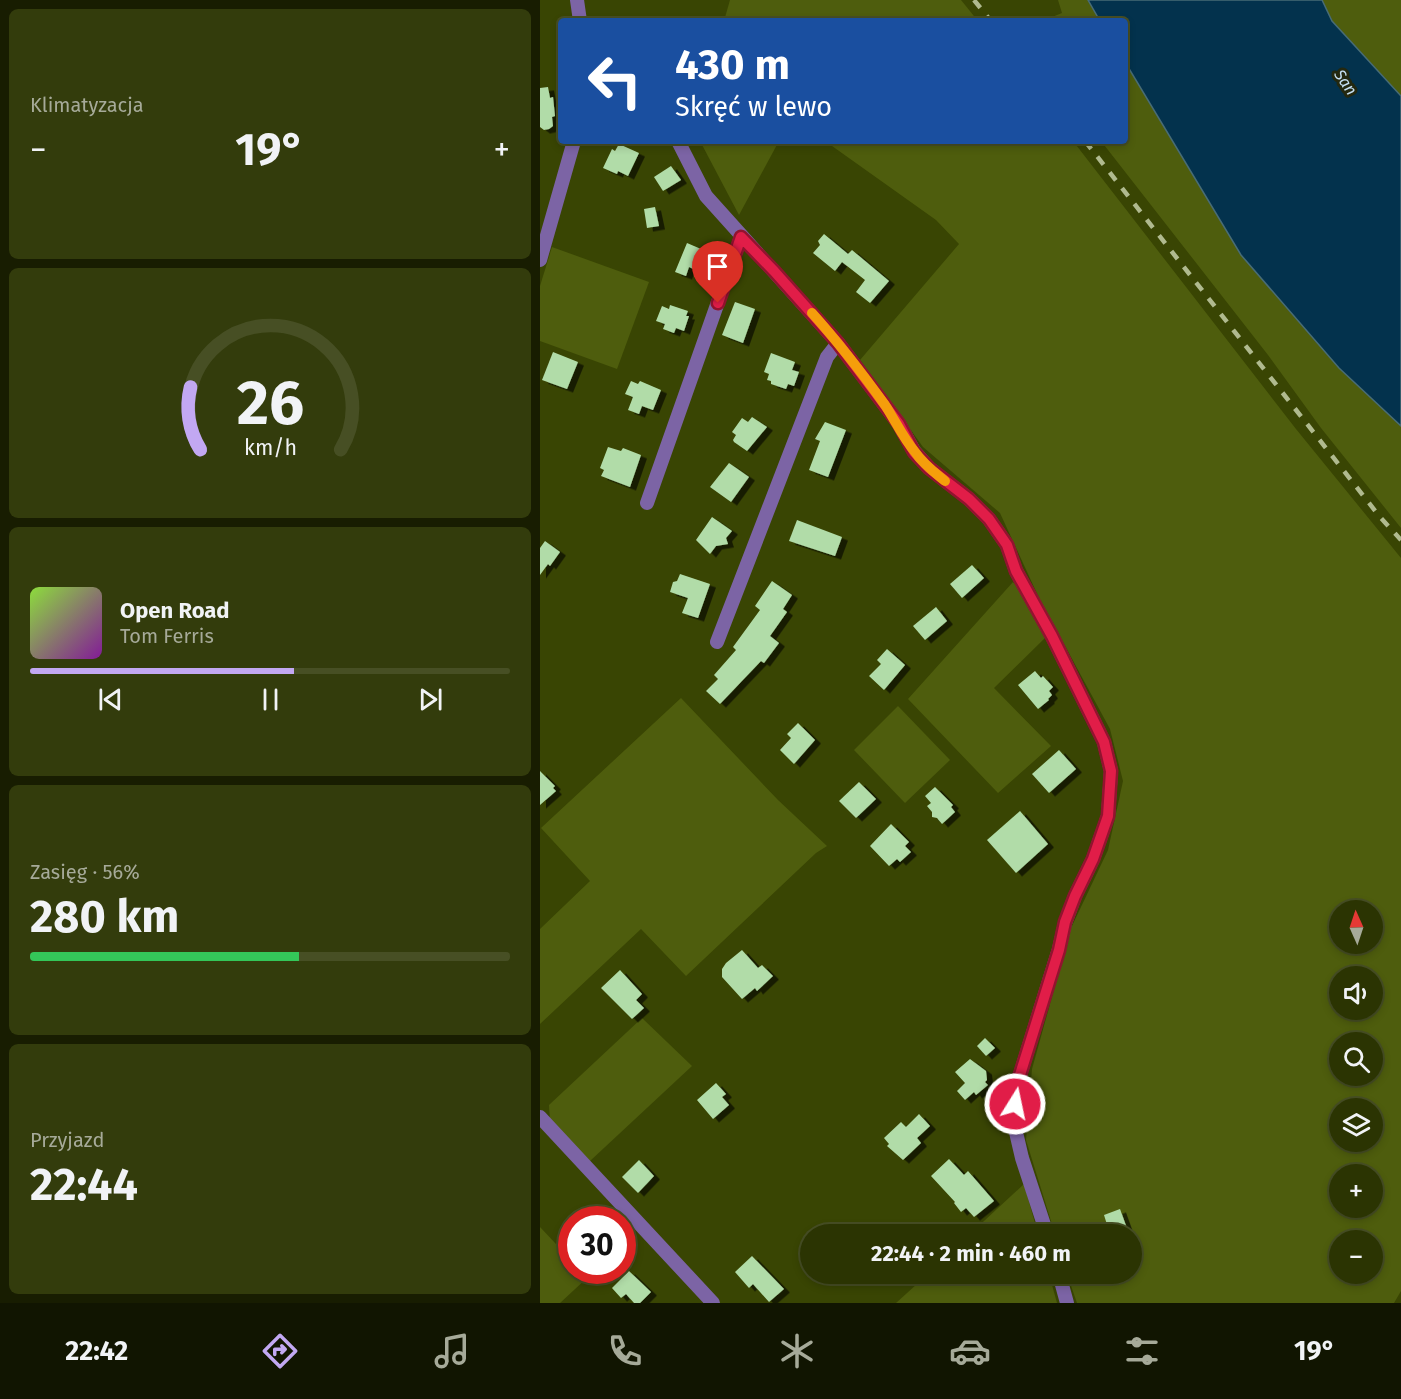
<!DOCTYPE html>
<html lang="pl">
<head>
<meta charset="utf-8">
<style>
  body { margin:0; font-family:"Fira Sans",sans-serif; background:#333c0c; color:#f1f3f6; height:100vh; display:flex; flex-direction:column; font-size:22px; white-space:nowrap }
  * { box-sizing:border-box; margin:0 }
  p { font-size:20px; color:#a6aa99 }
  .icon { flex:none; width:33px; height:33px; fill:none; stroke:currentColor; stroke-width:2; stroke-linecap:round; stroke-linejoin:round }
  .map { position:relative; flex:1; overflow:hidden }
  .side { display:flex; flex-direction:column; gap:9px; padding:9px; background:#181d01; width:540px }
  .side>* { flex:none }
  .guide { position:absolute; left:18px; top:18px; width:570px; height:126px; border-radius:6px; box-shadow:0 3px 9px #0003,0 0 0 2px #474f24; background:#1a4fa0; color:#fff; overflow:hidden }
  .needle { width:39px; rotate:357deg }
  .controls { position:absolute; left:789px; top:900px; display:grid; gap:12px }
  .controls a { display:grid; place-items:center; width:54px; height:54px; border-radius:50%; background:#2b3402; box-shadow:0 3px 9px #0003,0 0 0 2px #474f24; font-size:30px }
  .speed { position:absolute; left:18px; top:1206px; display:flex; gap:12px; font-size:30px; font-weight:700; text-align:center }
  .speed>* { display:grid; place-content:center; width:78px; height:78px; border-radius:50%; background:#2b3402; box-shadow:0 3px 9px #0003,0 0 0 2px #474f24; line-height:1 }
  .speed .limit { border:9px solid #d22; background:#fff; color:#111 }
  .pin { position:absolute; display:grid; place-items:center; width:51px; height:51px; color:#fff; margin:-62px -26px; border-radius:50% 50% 50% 0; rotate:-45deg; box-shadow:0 0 6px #0007 }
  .pin .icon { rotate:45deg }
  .me { position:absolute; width:66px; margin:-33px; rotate:10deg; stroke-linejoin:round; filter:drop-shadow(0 0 4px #0008) }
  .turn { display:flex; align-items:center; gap:21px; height:126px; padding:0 18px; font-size:27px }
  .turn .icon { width:78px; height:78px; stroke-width:2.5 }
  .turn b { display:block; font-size:42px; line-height:51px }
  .big { font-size:45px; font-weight:700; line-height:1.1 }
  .side .tile { flex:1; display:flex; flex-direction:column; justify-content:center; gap:9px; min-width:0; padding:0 21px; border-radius:9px; background:#333c0c }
  .side .dial { align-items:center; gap:0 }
  .dial svg { height:156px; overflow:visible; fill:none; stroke:#474f24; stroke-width:7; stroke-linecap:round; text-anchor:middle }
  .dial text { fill:#f1f3f6; stroke:none }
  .song { display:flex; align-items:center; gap:18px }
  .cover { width:72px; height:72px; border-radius:9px; background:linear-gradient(135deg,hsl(90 70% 55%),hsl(290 70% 35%)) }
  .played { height:6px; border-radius:3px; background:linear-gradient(90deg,#c2a8f2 55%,#474f24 55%) }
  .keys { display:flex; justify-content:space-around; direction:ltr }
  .heat { display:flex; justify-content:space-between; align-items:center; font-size:33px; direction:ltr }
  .charge { height:9px; border-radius:4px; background:linear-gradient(90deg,#34c759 56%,#474f24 0) }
  .trip { position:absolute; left:260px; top:1224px; width:342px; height:60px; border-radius:30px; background:#2b3402; box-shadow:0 3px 9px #0003,0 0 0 2px #474f24; font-weight:700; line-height:60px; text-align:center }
  .dock { display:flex; height:96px; justify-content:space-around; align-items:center; background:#111501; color:#a6aa99 }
  .dock .icon { width:42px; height:42px }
  .dock .on { color:#c2a8f2 }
  .dock b { font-size:27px; color:#f1f3f6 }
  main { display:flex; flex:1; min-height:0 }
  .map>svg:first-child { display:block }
</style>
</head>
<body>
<main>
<section class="side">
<div class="tile"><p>Klimatyzacja</p>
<div class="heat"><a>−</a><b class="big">19°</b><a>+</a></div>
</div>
<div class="tile dial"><svg viewBox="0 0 100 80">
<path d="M14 69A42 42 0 1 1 86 69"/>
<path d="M14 69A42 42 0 0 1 9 37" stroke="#c2a8f2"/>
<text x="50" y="56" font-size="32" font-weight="700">26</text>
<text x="50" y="72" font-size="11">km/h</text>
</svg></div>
<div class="tile">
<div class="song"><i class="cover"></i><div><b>Open Road</b><p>Tom Ferris</p></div></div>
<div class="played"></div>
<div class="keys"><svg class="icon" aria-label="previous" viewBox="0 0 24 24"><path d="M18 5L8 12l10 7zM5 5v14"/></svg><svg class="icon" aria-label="pause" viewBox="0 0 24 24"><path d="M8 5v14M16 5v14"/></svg><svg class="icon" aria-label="next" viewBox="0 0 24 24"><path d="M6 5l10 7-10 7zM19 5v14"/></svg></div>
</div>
<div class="tile"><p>Zasięg · 56%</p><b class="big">280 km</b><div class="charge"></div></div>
<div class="tile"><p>Przyjazd</p><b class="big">22:44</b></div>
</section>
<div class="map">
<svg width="861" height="1303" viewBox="0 0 861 1303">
  <defs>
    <filter id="shadow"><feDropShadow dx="6" dy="3.5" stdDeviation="0" flood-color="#0009"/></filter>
  </defs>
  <rect width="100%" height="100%" fill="#394503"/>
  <g fill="#4e5d0d" fill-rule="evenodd">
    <path d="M190,0H421L438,21H184Z"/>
    <path d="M518,0H548L560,21H502L522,13Z"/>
    <path d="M782,0H861V96L792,21Z"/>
    <path d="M585,62L701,255L799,368L861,426V528L781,428L728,355L561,141H585Z"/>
    <path d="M160,141H239L199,215Z"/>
    <path d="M285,141H533L756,429L861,558V1291L854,1303H537L527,1274H591V1234H515L486,1140L492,1069L531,928L568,850L583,781L570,729L499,598L460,513L383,447L320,360L419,244L396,220ZM800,910H832V944H800ZM800,976H832V1010H800ZM800,1042H832V1076H800ZM800,1108H832V1142H800ZM800,1174H832V1208H800ZM800,1240H832V1274H800Z"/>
    <path d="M12,247L109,282L77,369L0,341V286Z"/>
    <path d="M473,582L479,588L505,638L454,688L511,746L458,793L368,699Z"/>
    <path d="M141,698L238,800L287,846L276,853L146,976L101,929L0,1024V929L50,881L1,828Z"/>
    <path d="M358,706L410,760L365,803L314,750Z"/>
    <path d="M102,1018L152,1066L50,1161L10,1121L9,1105Z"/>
    <path d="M484,1184L498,1234H430Z"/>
    <path d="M0,1227L31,1260L32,1270L41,1271L48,1277L20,1303H0Z"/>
    <path d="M388,1274H509L517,1303H356Z"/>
  </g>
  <path fill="#03324d" stroke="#486c76" stroke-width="1.5" d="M548,0H782L792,21L861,96V426L799,368L701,255L585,62V21H560Z"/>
  <g fill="#b1dca8" filter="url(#shadow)">
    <path d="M8,87L10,98L13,97L15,116L12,117L13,126L9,129L4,130L0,127V88Z"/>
    <path d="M79,144L99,153L88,176L78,171L77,174L63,168L72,149L75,151Z"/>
    <path d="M131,166L141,180L123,191L114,177Z"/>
    <path d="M115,207L119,226L107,228L104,209Z"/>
    <path d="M284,234L308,254L312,250L349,281L330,303L316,292L325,280L302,262L295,271L273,253L280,245L278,241Z"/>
    <path d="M147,243L168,252L160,272L149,267L146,276L135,272Z"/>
    <path d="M195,302L215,309L203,343L182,335Z"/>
    <path d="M130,305L148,311L146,316H149L144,331L136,328L134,333L123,329L125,324L116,321L122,306L129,309Z"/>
    <path d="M13,352L38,362L27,389L2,380Z"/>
    <path d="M231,353L255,362L252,370L259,372L254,386L248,384L246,389L231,384V381L227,380L229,374L224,372Z"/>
    <path d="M91,381L98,384L100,381L121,390L113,410L102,406L99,414L88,410L93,397L85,394Z"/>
    <path d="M212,417L227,427L207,451L194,442L193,440L196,435L192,432L202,418L208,422Z"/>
    <path d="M285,422L306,430L288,477L269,470L280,441L275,439Z"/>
    <path d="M68,447L81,451L83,448L101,455L90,487L61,476L64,470L60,468Z"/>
    <path d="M189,463L209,477L191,502L170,487Z"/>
    <path d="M172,517L192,531L186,538L188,544L176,546L170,554L156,540Z"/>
    <path d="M257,520L302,537L295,556L249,541Z"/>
    <path d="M5,541L20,552L10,566L8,564L0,575V548Z"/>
    <path d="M432,565L444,578L422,598L410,584Z"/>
    <path d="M140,574L170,584L158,618L142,613L148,598L130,592L133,582L137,581Z"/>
    <path d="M232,581L252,595L243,609L247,612L230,636L239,643L224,663L221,661L180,704L166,691L178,679L174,675L196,650L193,647L220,610L215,606Z"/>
    <path d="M396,607L407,621L385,640L373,626Z"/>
    <path d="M347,649L365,665L344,690L329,676L341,664L337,660Z"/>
    <path d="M495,671L501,678L503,676L513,687L509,691L512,695L508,699L509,700L498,709L478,685Z"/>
    <path d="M258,723L275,740L254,764L240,750L251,738L247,734Z"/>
    <path d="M519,750L536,769L509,793L492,774Z"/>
    <path d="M0,771L15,786L13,788L16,791L0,805Z"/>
    <path d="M319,782L336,799L316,818L299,801Z"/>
    <path d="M395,787L413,805L411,807L415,812L402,824L397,818L392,817V812L387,806L391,803L385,796Z"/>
    <path d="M480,811L508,844L476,873L447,840Z"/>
    <path d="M351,824L369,842L365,846L371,852L360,862L357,859L349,866L330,846Z"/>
    <path d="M202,950L218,968L222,965L233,976L217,991L215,988L202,999L182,977V969L186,963Z"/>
    <path d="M80,970L102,994L96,1000L104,1008L92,1019L61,988Z"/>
    <path d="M445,1038L455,1048L446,1056L437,1046Z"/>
    <path d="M430,1059L446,1071L447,1080L445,1082L448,1085L436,1095L434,1092L425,1100L417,1091L425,1083L415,1072Z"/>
    <path d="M176,1083L186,1094L182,1097L189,1105L173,1119L157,1100Z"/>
    <path d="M379,1114L390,1126L377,1138L381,1143L363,1160L347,1146L349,1144L344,1138L361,1122L366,1127Z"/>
    <path d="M409,1159L424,1175L428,1171L454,1201L434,1217L426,1208L421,1212L414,1203L415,1202L391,1176Z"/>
    <path d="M99,1160L114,1176L98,1193L82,1177Z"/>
    <path d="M580,1209L589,1234H570L564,1215Z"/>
    <path d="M212,1256L244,1289L229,1302L213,1284L209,1288L195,1272Z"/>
    <path d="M89,1271L111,1292L100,1303H94L86,1294L81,1298L72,1288Z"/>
  </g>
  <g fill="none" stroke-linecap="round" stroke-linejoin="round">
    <g stroke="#7c64a5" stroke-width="14">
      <path d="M37,0L40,21"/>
      <path d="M138,141L166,196L298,343L359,424L374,451L389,468L429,499L449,519L467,545L476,571L512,636L564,742L571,771L568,816L553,859L535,896L525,923L519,949L479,1078L475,1104V1128L482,1158L507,1234"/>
      <path d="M0,260L34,141"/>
      <path d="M107,503L201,237"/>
      <path d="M177,642L287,357L298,343"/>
      <path d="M0,1117L173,1303"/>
      <path d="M519,1274L527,1303"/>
    </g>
    <g stroke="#b0ba8f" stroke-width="4.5" stroke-dasharray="10 10" stroke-linecap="butt">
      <path d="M434,0L451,21"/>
      <path d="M545,141L840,517L861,540"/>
    </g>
  </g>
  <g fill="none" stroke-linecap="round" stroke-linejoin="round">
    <defs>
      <path id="route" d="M178,303L201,237L234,271L298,343L359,424L374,452L389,468L429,499L449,519L467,545L476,571L512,636L564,742L571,771L568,816L553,859L535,896L525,922L519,950L479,1078L475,1104"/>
    </defs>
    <use href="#route" stroke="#92132f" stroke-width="15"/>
    <use href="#route" stroke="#e11d48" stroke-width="10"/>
    <path stroke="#f59e0b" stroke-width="10" d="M272,313C298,342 322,373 345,405C355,420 363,438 375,452C383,464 394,472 405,481"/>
  </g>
  <g text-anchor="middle" stroke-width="6" stroke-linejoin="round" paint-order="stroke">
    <g font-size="16" font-style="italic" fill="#c5e0f4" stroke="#232810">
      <text transform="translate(806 82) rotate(56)" y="6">San</text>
    </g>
  </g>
</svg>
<div class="controls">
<a><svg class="needle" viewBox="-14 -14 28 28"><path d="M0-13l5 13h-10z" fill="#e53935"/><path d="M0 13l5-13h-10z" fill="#a6aa99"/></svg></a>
<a><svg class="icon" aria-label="sound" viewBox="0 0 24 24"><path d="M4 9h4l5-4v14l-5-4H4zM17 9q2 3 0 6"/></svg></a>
<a><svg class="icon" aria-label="search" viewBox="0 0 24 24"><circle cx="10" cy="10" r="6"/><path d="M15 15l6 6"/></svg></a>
<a><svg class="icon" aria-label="layers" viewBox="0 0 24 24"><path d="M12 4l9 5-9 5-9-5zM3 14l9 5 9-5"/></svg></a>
<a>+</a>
<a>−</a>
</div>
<div class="speed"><div class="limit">30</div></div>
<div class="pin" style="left:178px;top:303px;background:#d93025"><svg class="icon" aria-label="arrive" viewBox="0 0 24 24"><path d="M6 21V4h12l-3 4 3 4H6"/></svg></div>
<svg class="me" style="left:475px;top:1104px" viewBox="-20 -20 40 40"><circle r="17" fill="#e11d48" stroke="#fff" stroke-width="3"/><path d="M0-11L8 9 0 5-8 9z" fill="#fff"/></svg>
<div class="trip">22:44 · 2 min · 460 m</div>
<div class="guide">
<div class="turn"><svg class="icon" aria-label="left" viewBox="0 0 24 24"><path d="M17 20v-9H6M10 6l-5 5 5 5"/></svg><div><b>430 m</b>Skręć w lewo</div></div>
</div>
</div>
</main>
<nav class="dock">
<b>22:42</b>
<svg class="icon on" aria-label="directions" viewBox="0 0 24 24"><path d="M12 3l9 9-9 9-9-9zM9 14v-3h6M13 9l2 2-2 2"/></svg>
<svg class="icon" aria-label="music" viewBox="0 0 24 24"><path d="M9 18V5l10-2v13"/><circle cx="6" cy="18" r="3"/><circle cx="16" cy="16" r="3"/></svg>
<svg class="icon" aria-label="phone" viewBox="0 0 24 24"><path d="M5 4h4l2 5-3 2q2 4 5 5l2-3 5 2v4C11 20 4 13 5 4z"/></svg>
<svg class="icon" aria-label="climate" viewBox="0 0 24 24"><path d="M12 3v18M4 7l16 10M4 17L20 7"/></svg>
<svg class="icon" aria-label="car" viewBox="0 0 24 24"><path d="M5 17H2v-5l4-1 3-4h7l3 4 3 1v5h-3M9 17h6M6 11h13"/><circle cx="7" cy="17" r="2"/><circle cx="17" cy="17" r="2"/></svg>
<svg class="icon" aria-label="filters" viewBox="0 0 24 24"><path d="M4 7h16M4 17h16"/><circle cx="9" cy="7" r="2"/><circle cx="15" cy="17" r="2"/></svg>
<b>19°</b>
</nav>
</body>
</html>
